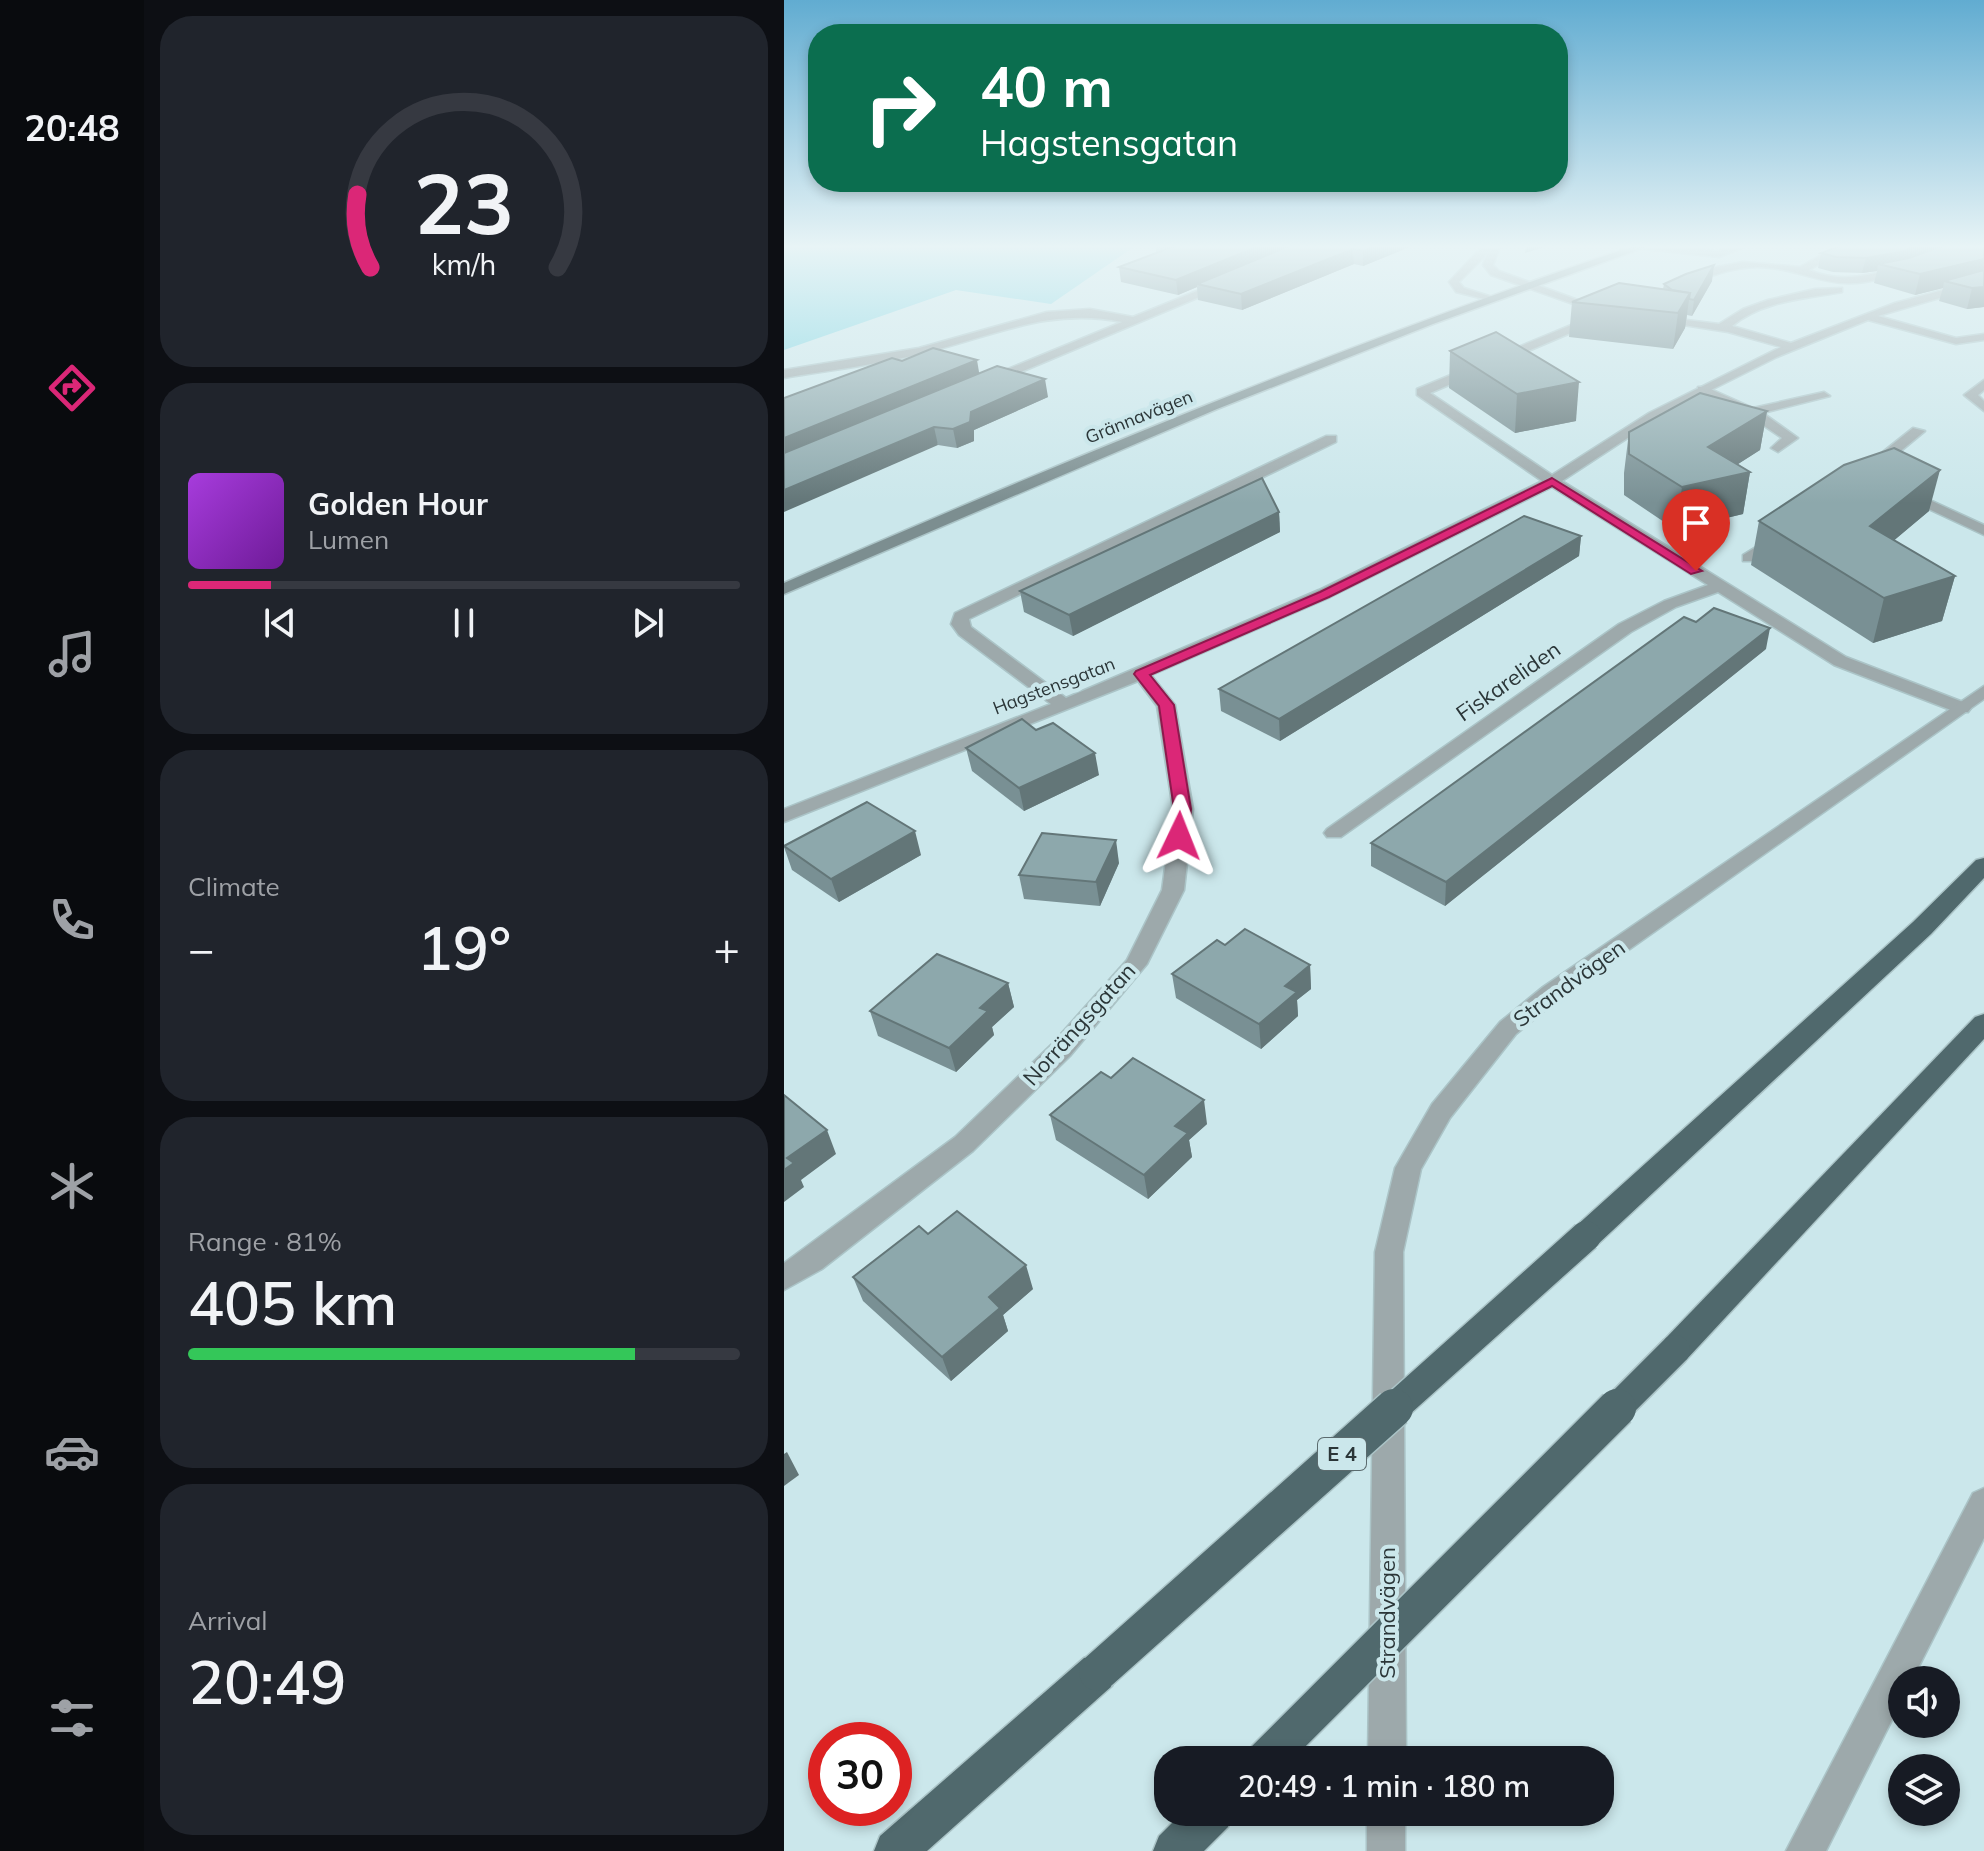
<!DOCTYPE html>
<html lang="en">
<head>
<meta charset="utf-8">
<style>
  body { margin:0; font-family:Mulish,sans-serif; background:#20242c; color:#f1f3f6; height:100vh; display:flex; flex-direction:column; font-size:30px; white-space:nowrap }
  * { box-sizing:border-box; margin:0 }
  p { font-size:26px; color:#9ea1a6 }
  .icon { flex:none; width:44px; height:44px; fill:none; stroke:currentColor; stroke-width:2; stroke-linecap:round; stroke-linejoin:round }
  .map { position:relative; flex:1; overflow:hidden }
  .details { display:flex; flex-direction:column; gap:16px; padding:16px; background:#0d0f14; width:640px }
  .details>* { flex:none }
  .hud { position:absolute; left:24px; top:24px; width:760px; height:168px; border-radius:32px; box-shadow:0 4px 12px #0003; background:#0b6e4f; color:#fff; overflow:hidden }
  .fabs { position:absolute; left:1104px; top:1666px; display:grid; gap:16px }
  .fabs a { display:grid; place-items:center; width:72px; height:72px; border-radius:50%; background:#171b24; box-shadow:0 4px 12px #0003; font-size:40px }
  .speed { position:absolute; left:24px; top:1722px; display:flex; gap:16px; font-size:40px; font-weight:700; text-align:center }
  .speed>* { display:grid; place-content:center; width:104px; height:104px; border-radius:50%; background:#171b24; box-shadow:0 4px 12px #0003; line-height:1 }
  .speed .limit { border:12px solid #d22; background:#fff; color:#111 }
  .pin { position:absolute; display:grid; place-items:center; width:68px; height:68px; color:#fff; margin:-82px -34px; border-radius:50% 50% 50% 0; rotate:-45deg; box-shadow:0 0 8px #0007 }
  .pin .icon { rotate:45deg }
  .me { position:absolute; width:88px; margin:-44px; rotate:2deg; stroke-linejoin:round; filter:drop-shadow(0 0 6px #0008) }
  .turn { display:flex; align-items:center; gap:28px; height:168px; padding:0 40px; font-size:36px }
  .turn .icon { width:104px; height:104px; stroke-width:2.5 }
  .turn b { display:block; font-size:56px; line-height:68px }
  .big { font-size:60px; font-weight:600; line-height:1.1 }
  .details .card { flex:1; display:flex; flex-direction:column; justify-content:center; gap:12px; min-width:0; padding:0 28px; border-radius:32px; background:#20242c }
  .details .dial { align-items:center; gap:0 }
  .dial svg { height:208px; overflow:visible; fill:none; stroke:#363941; stroke-width:7; stroke-linecap:round; text-anchor:middle }
  .dial text { fill:#f1f3f6; stroke:none }
  .song { display:flex; align-items:center; gap:24px }
  .cover { width:96px; height:96px; border-radius:12px; background:linear-gradient(135deg,hsl(280 70% 55%),hsl(280 70% 35%)) }
  .played { height:8px; border-radius:4px; background:linear-gradient(90deg,#db2777 15%,#363941 15%) }
  .keys { display:flex; justify-content:space-around; direction:ltr }
  .heat { display:flex; justify-content:space-between; align-items:center; font-size:44px; direction:ltr }
  .charge { height:12px; border-radius:6px; background:linear-gradient(90deg,#34c759 81%,#363941 0) }
  .trip { position:absolute; left:370px; top:1746px; width:460px; height:80px; border-radius:32px; background:#171b24; box-shadow:0 4px 12px #0003; font-weight:600; line-height:80px; text-align:center }
  main { display:flex; flex:1; min-height:0 }
  .dock { display:flex; flex-direction:column; width:144px; justify-content:space-around; align-items:center; background:#090b0e; color:#9ea1a6 }
  .dock .icon { width:56px; height:56px }
  .dock .active { color:#db2777 }
  .dock b { font-size:36px; color:#f1f3f6 }
  .map>svg:first-child { display:block }
</style>
</head>
<body>
<main>
<nav class="dock">
<b>20:48</b>
<svg class="icon active" aria-label="directions" viewBox="0 0 24 24"><path d="M12 3l9 9-9 9-9-9zM9 14v-3h6M13 9l2 2-2 2"/></svg>
<svg class="icon" aria-label="music" viewBox="0 0 24 24"><path d="M9 18V5l10-2v13"/><circle cx="6" cy="18" r="3"/><circle cx="16" cy="16" r="3"/></svg>
<svg class="icon" aria-label="phone" viewBox="0 0 24 24"><path d="M5 4h4l2 5-3 2q2 4 5 5l2-3 5 2v4C11 20 4 13 5 4z"/></svg>
<svg class="icon" aria-label="climate" viewBox="0 0 24 24"><path d="M12 3v18M4 7l16 10M4 17L20 7"/></svg>
<svg class="icon" aria-label="car" viewBox="0 0 24 24"><path d="M5 17H2v-5l4-1 3-4h7l3 4 3 1v5h-3M9 17h6M6 11h13"/><circle cx="7" cy="17" r="2"/><circle cx="17" cy="17" r="2"/></svg>
<svg class="icon" aria-label="filters" viewBox="0 0 24 24"><path d="M4 7h16M4 17h16"/><circle cx="9" cy="7" r="2"/><circle cx="15" cy="17" r="2"/></svg>
</nav>
<section class="details">
<div class="card dial"><svg viewBox="0 0 100 80">
<path d="M14 69A42 42 0 1 1 86 69"/>
<path d="M14 69A42 42 0 0 1 9 41" stroke="#db2777"/>
<text x="50" y="56" font-size="32" font-weight="700">23</text>
<text x="50" y="72" font-size="11">km/h</text>
</svg></div>
<div class="card">
<div class="song"><i class="cover"></i><div><b>Golden Hour</b><p>Lumen</p></div></div>
<div class="played"></div>
<div class="keys"><svg class="icon" aria-label="previous" viewBox="0 0 24 24"><path d="M18 5L8 12l10 7zM5 5v14"/></svg><svg class="icon" aria-label="pause" viewBox="0 0 24 24"><path d="M8 5v14M16 5v14"/></svg><svg class="icon" aria-label="next" viewBox="0 0 24 24"><path d="M6 5l10 7-10 7zM19 5v14"/></svg></div>
</div>
<div class="card"><p>Climate</p>
<div class="heat"><a>−</a><b class="big">19°</b><a>+</a></div>
</div>
<div class="card"><p>Range · 81%</p><b class="big">405 km</b><div class="charge"></div></div>
<div class="card"><p>Arrival</p><b class="big">20:49</b></div>
</section>
<div class="map">
<svg width="1200" height="1851" viewBox="0 0 1200 1851">
  <rect width="100%" height="100%" fill="#cbe7eb"/>
  <path fill="#7bd4e1" d="M0,244H354L267,304L172,290L0,350Z"/>
  <g fill="none" stroke-linecap="round" stroke-linejoin="round">
    <defs>
      <g id="service">
        <path d="M856,244L934,251L953,244H968L935,257L860,249Z"/>
        <path d="M914,387H922L969,408L1040,392L1046,396L979,413L1014,438L994,452L987,448L998,438L964,415L914,393Z"/>
        <path d="M1200,1488V1538L1128,1680H1118V1700L1042,1851H1002L1189,1493Z"/>
      </g>
      <g id="minor">
        <path d="M705,244H717L709,265L715,271L821,310L812,312L707,275L699,265L703,254L675,282L680,288L708,297V301L672,292L665,282L692,253Z"/>
        <path d="M1071,244H1089L1049,256L1025,270C1058,284 1086,275 1119,266L1124,269C1116,274 1105,277 1095,279C1045,293 1021,268 974,267C948,267 926,277 902,284L897,281L928,268L959,262L1016,267L1043,252Z"/>
        <path d="M1200,279V285L1094,316L1172,338L1200,334V340L1172,344L1084,320L993,357L913,397L862,426L778,481L1062,657L1184,704L1187,708L1184,712H1172L1050,665L934,592L892,607L847,632L557,837H543L540,833L543,829L835,624L880,601L924,585L768,487L546,597L367,675L391,705L409,809L400,890L363,964L286,1056L189,1151L38,1269L0,1290V1263L171,1137L268,1044L343,960L378,890L389,809L373,706L354,681L0,822V809L267,704L175,635L167,624L171,613L542,436H552V442L185,619L187,627L282,698L535,590L758,481L633,395V389L809,316H817V320L646,393L768,475L865,413L997,347L944,332L874,321L869,318L870,316L935,324L959,309L984,300L1031,289L1058,288V292C1020,299 978,301 948,326L1007,343L1111,303Z"/>
        <path d="M440,280L444,281V285L206,385L200,381L202,378L338,322C265,307 210,336 140,353C94,365 46,370 0,378V370L135,348L263,312L306,309L349,317Z"/>
        <path d="M1200,380V390L1194,395L1200,401V411L1180,395Z"/>
        <path d="M1129,428L1141,431L1095,469H1085V463Z"/>
        <path d="M1122,489L1200,525V535L1117,496V490Z"/>
        <path d="M993,534L998,535V541L969,561H959V555Z"/>
      </g>
      <g id="tertiary">
        <path d="M1200,686V699L775,999L732,1034L666,1118L637,1169L619,1252L622,1760H584L591,1252L611,1168L648,1104L716,1022L759,987Z"/>
        <rect x="583" y="1812" width="38" height="39"/>
      </g>
      <path id="secondary" d="M855,244H870L649,324L433,409L0,594V583C281,460 564,343 855,244Z"/>
      <g id="motorway">
        <path d="M1200,858V878L1147,934L813,1245L802,1248L791,1245L787,1236L791,1227L1129,922L1192,860Z"/>
        <path d="M1200,1014V1039L902,1360L891,1364L880,1360L875,1350L880,1340L1191,1017Z"/>
        <path d="M314,1653L328,1658L333,1672L328,1686L143,1851H90L96,1836L300,1658Z"/>
        <path d="M399,1812H450L444,1827L420,1851H369L375,1836Z"/>
      </g>
    </defs>
    <use href="#service" stroke="#abc4c7" stroke-width="3"/>
    <use href="#minor" stroke="#abc4c7" stroke-width="3"/>
    <use href="#tertiary" stroke="#abc4c7" stroke-width="3"/>
    <use href="#secondary" stroke="#abc4c7" stroke-width="3"/>
    <use href="#motorway" stroke="#abc4c7" stroke-width="3"/>
    <use href="#service" fill="#9da9ab" fill-rule="evenodd"/>
    <use href="#minor" fill="#9da9ab" fill-rule="evenodd"/>
    <use href="#tertiary" fill="#9da9ab" fill-rule="evenodd"/>
    <use href="#secondary" fill="#7c8e90" fill-rule="evenodd"/>
    <use href="#motorway" fill="#50696d" fill-rule="evenodd"/>
    <defs>
      <g id="motorway-bridge-far1">
        <path d="M608,1410L802,1236"/>
        <path d="M831,1410L891,1350"/>
      </g>
      <g id="motorway-bridge">
        <path d="M314,1672L610,1408"/>
        <path d="M481,1760L833,1408"/>
      </g>
    </defs>
    <use href="#motorway-bridge-far1" stroke="#abc4c7" stroke-width="33" stroke-linecap="butt"/>
    <use href="#motorway-bridge" stroke="#abc4c7" stroke-width="41" stroke-linecap="butt"/>
    <use href="#motorway-bridge-far1" stroke="#50696d" stroke-width="30"/>
    <use href="#motorway-bridge" stroke="#50696d" stroke-width="38"/>
  </g>
  <g fill="#799094">
    <path d="M372,244H633L579,266L570,264L458,310L414,300L413,287L394,295L337,282L335,267L372,253Z"/>
    <path d="M1062,244H1160V246L1164,244L1199,307L1183,309L1155,301L1159,288L1131,295L1090,283L1093,271L1078,273L1049,272L1034,268L1037,253Z"/>
    <path d="M928,281L908,316L903,315L901,328L889,349L785,337L788,302L879,289L880,284Z"/>
    <path d="M666,351L792,421L731,433L665,388Z"/>
    <path d="M118,361L195,373L264,397L190,430V441L173,448L154,445Z"/>
    <path d="M983,411L976,450L954,464L966,472L959,514L892,530L840,495V473L845,432Z"/>
    <path d="M1145,511L1110,540L1171,576L1158,621L1089,643L967,565L975,521Z"/>
    <path d="M495,512L496,532L289,636L240,612L236,591Z"/>
    <path d="M797,536L795,556L496,741L437,711L435,689Z"/>
    <path d="M982,649L661,906L587,866V843Z"/>
    <path d="M252,730L315,775L240,811L188,771L182,748Z"/>
    <path d="M0,847L137,855L55,902L8,870Z"/>
    <path d="M335,863L316,906L240,899L235,875Z"/>
    <path d="M441,945L526,965L527,989L513,1000L514,1016L477,1049L392,998L388,974Z"/>
    <path d="M224,983L230,1007L208,1027L210,1035L172,1072L94,1036L86,1011Z"/>
    <path d="M327,1078L423,1124L405,1140L408,1157L364,1199L272,1140L266,1115Z"/>
    <path d="M144,1234L249,1289L219,1315L224,1331L167,1381L79,1301L69,1277Z"/>
  </g>
  <g fill="#637678">
    <path d="M480,244H516L413,284V287L394,295L392,280Z"/>
    <path d="M597,244H633L579,266V251Z"/>
    <path d="M742,244H770L741,253Z"/>
    <path d="M1138,244H1160L1158,251L1094,264L1093,271L1078,273L1082,258Z"/>
    <path d="M569,249L570,264L458,310L457,294Z"/>
    <path d="M1200,259V277L1160,281L1159,288L1131,295L1136,274Z"/>
    <path d="M930,265L928,281L908,316L910,300Z"/>
    <path d="M1200,287V307L1183,309L1188,288Z"/>
    <path d="M906,293L901,328L889,349L894,313Z"/>
    <path d="M193,360L196,378L0,459V438Z"/>
    <path d="M261,379L264,397L190,430V441L173,448L169,429L187,412Z"/>
    <path d="M795,382L792,421L731,433L733,394Z"/>
    <path d="M983,411L976,450L929,480L966,472L959,514L892,530L898,487L924,447Z"/>
    <path d="M150,427L154,445L0,512V490Z"/>
    <path d="M1156,470L1145,511L1075,570L1086,526Z"/>
    <path d="M495,512L496,532L289,636L285,615Z"/>
    <path d="M797,536L795,556L496,741L495,719Z"/>
    <path d="M1171,576L1158,621L1089,643L1100,598Z"/>
    <path d="M986,628L982,649L661,906L662,882Z"/>
    <path d="M311,753L315,775L240,811L235,788Z"/>
    <path d="M131,831L137,855L55,902L47,879Z"/>
    <path d="M332,840L335,863L316,906L312,882Z"/>
    <path d="M526,965L527,989L513,1000L514,1016L477,1049L475,1024L501,986Z"/>
    <path d="M224,983L230,1007L208,1027L210,1035L172,1072L165,1048L196,1008Z"/>
    <path d="M420,1100L423,1124L405,1140L408,1157L364,1199L360,1175L391,1126Z"/>
    <path d="M43,1130L52,1154L17,1180L20,1187L0,1202V1170L3,1158Z"/>
    <path d="M242,1265L249,1289L219,1315L224,1331L167,1381L158,1357L205,1297Z"/>
    <path d="M3,1452L15,1475L0,1486V1454Z"/>
  </g>
  <g fill="#8da8ac" stroke="#637678" stroke-width="2">
    <path d="M396,244H480L392,280L335,267Z"/>
    <path d="M510,244H597L579,251L569,249L457,294L413,284Z"/>
    <path d="M1062,244H1138L1116,252L1082,258L1052,257L1037,253Z"/>
    <path d="M1164,244H1200V259L1136,274L1094,264L1125,258Z"/>
    <path d="M930,265L910,300L905,299L906,293L888,290L880,284L902,274Z"/>
    <path d="M1200,270V287L1188,288L1160,281Z"/>
    <path d="M835,283L906,293L894,313L788,302Z"/>
    <path d="M712,332L795,382L733,394L666,351Z"/>
    <path d="M149,348L193,360L0,438V398L108,358L118,361Z"/>
    <path d="M213,366L261,379L187,412L186,422L169,429L150,427L0,490V453Z"/>
    <path d="M916,393L983,411L924,447L966,472L898,487L845,454V432Z"/>
    <path d="M1110,448L1156,470L1086,526L1171,576L1100,598L975,521L1060,465Z"/>
    <path d="M478,478L495,512L285,615L236,591Z"/>
    <path d="M740,516L797,536L495,719L435,689Z"/>
    <path d="M930,608L986,628L662,882L587,843L900,617L912,622Z"/>
    <path d="M238,719L252,730L269,723L311,753L235,788L182,748Z"/>
    <path d="M83,802L131,831L47,879L0,846Z"/>
    <path d="M258,833L332,840L312,882L235,875Z"/>
    <path d="M461,929L526,965L501,986L513,992L475,1024L388,974L433,940L441,945Z"/>
    <path d="M153,954L224,983L196,1008L204,1011L165,1048L86,1011Z"/>
    <path d="M349,1058L420,1100L391,1126L404,1133L360,1175L266,1115L317,1072L327,1078Z"/>
    <path d="M0,1095L43,1130L3,1158L10,1163L0,1170Z"/>
    <path d="M173,1211L242,1265L205,1297L216,1308L158,1357L69,1277L135,1226L144,1234Z"/>
  </g>
  <linearGradient id="sky" x2="0" y2="1"><stop stop-color="#61acd1"/><stop offset="0.49" stop-color="#e8f4f6"/><stop offset="1" stop-color="#e8f4f6" stop-opacity="0"/></linearGradient>
  <rect width="1200" height="503" fill="url(#sky)"/>
  <path fill="#db2777" stroke="#8e194d" stroke-width="2" d="M768,478L918,571L907,574L768,486L545,597L366,675L390,705L407,809L404,836L395,842L389,840L387,836L390,809L375,706L350,674L352,671L536,592Z"/>
  <g text-anchor="middle" stroke-width="8" stroke-linejoin="round" paint-order="stroke">
    <g font-size="18" fill="#2b3638" stroke="#cbe7eb">
      <text transform="translate(355 417) rotate(-22)" y="6">Grännavägen</text>
      <text transform="translate(270 686) rotate(-21)" y="6">Hagstensgatan</text>
    </g>
    <rect fill="#cbe7eb" stroke="#5b6b6e" stroke-width="2" x="534" y="1438" width="48" height="32" rx="6"/>
    <g font-size="20" font-weight="bold" fill="#2b3638">
      <text x="558" y="1461">E 4</text>
    </g>
    <g font-size="22" fill="#2b3638" stroke="#cbe7eb">
      <text transform="translate(724 681) rotate(-35)" y="8">Fiskareliden</text>
      <text transform="translate(785 983) rotate(-36)" y="8">Strandvägen</text>
      <text transform="translate(295 1024) rotate(-48)" y="8">Norrängsgatan</text>
      <text transform="translate(603 1613) rotate(-90)" y="8">Strandvägen</text>
    </g>
  </g>
</svg>
<div class="fabs">
<a><svg class="icon" aria-label="sound" viewBox="0 0 24 24"><path d="M4 9h4l5-4v14l-5-4H4zM17 9q2 3 0 6"/></svg></a>
<a><svg class="icon" aria-label="layers" viewBox="0 0 24 24"><path d="M12 4l9 5-9 5-9-5zM3 14l9 5 9-5"/></svg></a>
</div>
<div class="speed"><div class="limit">30</div></div>
<div class="pin" style="left:912px;top:571px;background:#d93025"><svg class="icon" aria-label="arrive" viewBox="0 0 24 24"><path d="M6 21V4h12l-3 4 3 4H6"/></svg></div>
<svg class="me" style="left:395px;top:836px" viewBox="-20 -20 40 40"><path d="M0-17L14 15 0 8-14 15z" fill="#db2777" stroke="#fff" stroke-width="4"/></svg>
<div class="trip">20:49 · 1 min · 180 m</div>
<div class="hud">
<div class="turn"><svg class="icon" aria-label="right" viewBox="0 0 24 24"><path d="M7 20v-9h11M14 6l5 5-5 5"/></svg><div><b>40 m</b>Hagstensgatan</div></div>
</div>
</div>
</main>
</body>
</html>
